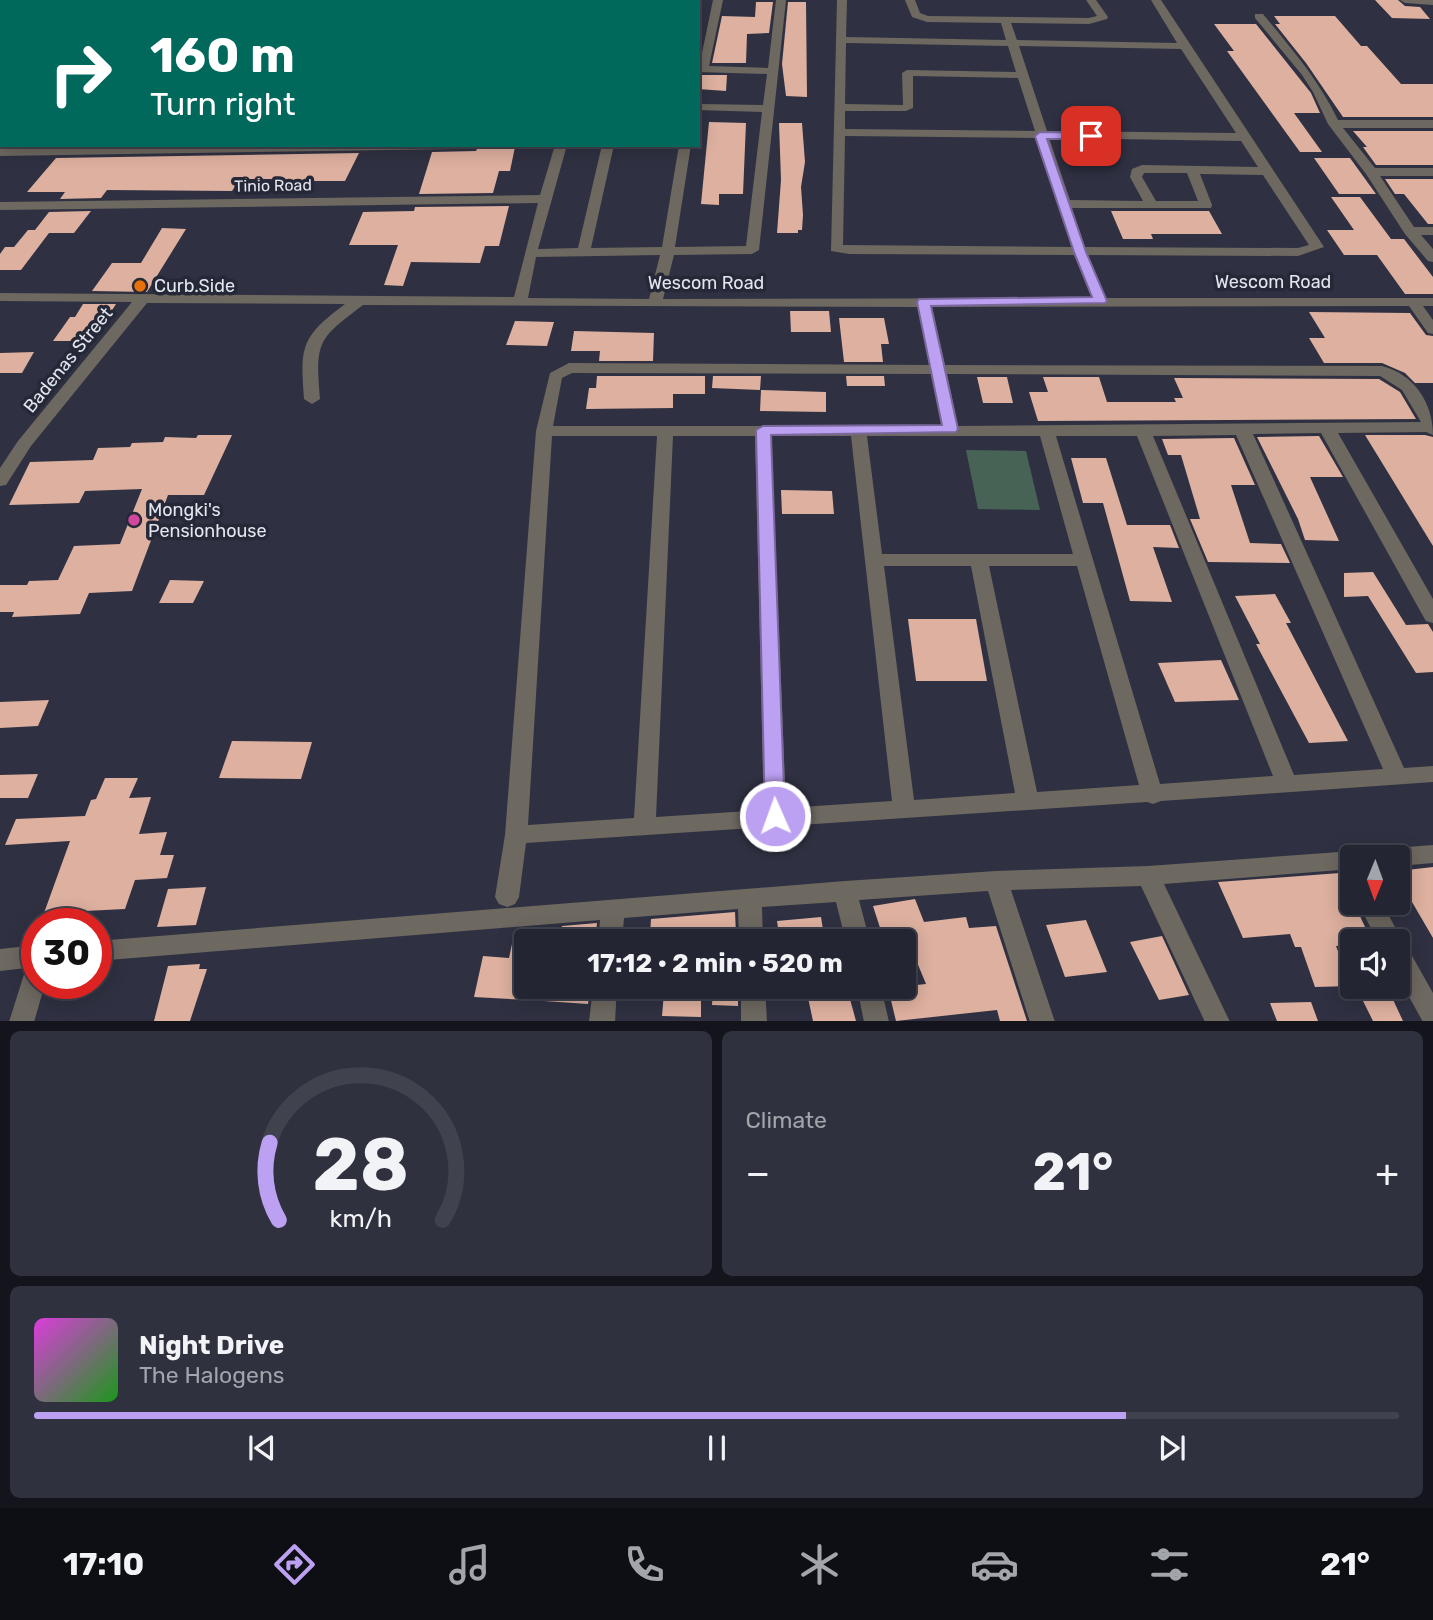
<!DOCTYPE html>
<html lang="en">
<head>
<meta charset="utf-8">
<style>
  body { margin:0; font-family:Rubik,sans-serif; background:#2f313e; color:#f1f3f6; height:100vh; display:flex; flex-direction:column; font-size:26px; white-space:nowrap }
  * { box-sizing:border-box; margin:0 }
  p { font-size:23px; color:#a3a5ac }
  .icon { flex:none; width:38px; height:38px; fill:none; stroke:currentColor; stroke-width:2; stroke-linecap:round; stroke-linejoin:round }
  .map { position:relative; height:1021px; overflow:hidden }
  .details { display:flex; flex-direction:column; gap:10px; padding:10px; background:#13141c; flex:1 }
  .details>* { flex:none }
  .top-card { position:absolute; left:0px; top:0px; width:700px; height:147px; box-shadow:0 4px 18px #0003,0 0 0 2px #40424d; background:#00695c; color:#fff; overflow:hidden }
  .needle { width:46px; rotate:181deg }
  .fabs { position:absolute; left:1340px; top:845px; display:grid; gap:14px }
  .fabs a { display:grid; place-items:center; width:70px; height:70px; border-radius:7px; background:#232532; box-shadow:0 4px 18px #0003,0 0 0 2px #40424d; font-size:35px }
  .speed { position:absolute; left:21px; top:908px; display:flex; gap:14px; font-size:35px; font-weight:700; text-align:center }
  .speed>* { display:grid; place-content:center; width:91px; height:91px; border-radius:50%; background:#232532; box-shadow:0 4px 18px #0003,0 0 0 2px #40424d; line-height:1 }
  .speed .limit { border:10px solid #d22; background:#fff; color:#111 }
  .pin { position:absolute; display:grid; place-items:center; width:60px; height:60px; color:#fff; margin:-30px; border-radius:14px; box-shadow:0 4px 10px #0006 }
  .me { position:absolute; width:77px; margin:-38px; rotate:358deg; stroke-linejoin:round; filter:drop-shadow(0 0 5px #0008) }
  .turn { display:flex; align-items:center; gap:24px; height:147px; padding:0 35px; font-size:32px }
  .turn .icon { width:91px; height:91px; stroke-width:2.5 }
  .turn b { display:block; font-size:49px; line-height:60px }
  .big { font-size:52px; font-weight:700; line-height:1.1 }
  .details .card { flex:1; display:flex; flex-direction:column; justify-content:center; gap:10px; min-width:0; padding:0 24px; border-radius:10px; background:#2f313e }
  .details .dial { align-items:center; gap:0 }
  .dial svg { height:182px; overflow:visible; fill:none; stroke:#40424d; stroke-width:7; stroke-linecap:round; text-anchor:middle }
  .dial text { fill:#f1f3f6; stroke:none }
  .song { display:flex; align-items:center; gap:21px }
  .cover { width:84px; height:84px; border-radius:10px; background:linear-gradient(135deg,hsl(300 70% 55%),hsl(120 70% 35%)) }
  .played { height:7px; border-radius:4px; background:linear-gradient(90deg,#bca0f2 80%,#40424d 80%) }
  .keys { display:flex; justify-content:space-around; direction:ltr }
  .heat { display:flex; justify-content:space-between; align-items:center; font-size:38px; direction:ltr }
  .details .tiles { flex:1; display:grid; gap:10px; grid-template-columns:1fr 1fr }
  .card:last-child { grid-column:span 2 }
  .trip { position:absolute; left:514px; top:929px; width:402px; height:70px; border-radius:7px; background:#232532; box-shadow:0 4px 18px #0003,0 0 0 2px #40424d; font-weight:700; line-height:70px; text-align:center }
  .dock { display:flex; height:112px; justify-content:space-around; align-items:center; background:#0e0f14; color:#a3a5ac }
  .dock .icon { width:49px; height:49px }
  .dock .current { color:#bca0f2 }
  .dock b { font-size:32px; color:#f1f3f6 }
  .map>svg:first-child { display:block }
</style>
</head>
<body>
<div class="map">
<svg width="1433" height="1022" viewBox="0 0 1433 1022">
  <rect width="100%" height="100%" fill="#2f3142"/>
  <path fill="#466356" d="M966,450L1026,451L1040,510L978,509Z"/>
  <g fill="#ddb09f">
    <path d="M1375,0H1398L1405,6L1420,7L1430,19L1392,18Z"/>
    <path d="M756,2H773L769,33L747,34L746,63H712L722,16L755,17Z"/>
    <path d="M788,2H806L807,97L786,96L782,64Z"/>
    <path d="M1274,16H1335L1361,46H1367L1401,84H1433V117H1343L1306,63L1275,24H1280Z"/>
    <path d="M1214,24H1256L1311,93L1320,113H1294L1322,152H1300L1227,51H1234Z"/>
    <path d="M698,75H727L726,91L698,89Z"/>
    <path d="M709,122L746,123L743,194H719V205L701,204Z"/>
    <path d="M779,123H802L805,162L801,187L803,215L802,230H798V233H777L781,180Z"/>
    <path d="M1353,131H1433V165H1376L1363,147H1367Z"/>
    <path d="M478,147H515L510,171H499L493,193L419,194L432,152L476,151Z"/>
    <path d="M359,153L345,181H308L303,191H275L281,179H240L232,191L107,190L101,198L60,199L65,192H27L56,158Z"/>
    <path d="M1314,158H1350L1376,194H1339Z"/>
    <path d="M1385,179H1433V224H1428L1404,194H1395Z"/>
    <path d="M1331,197H1360L1391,239H1404L1433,277V294H1405L1377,255H1344L1327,230H1354Z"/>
    <path d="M509,206L499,246H485L480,263L411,262L403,286L384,285L398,245H349L363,212L414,211L415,207Z"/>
    <path d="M91,211L74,233H49L21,270H0V254L5,247H14L28,230H35L49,212Z"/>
    <path d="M1111,211H1209L1222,234H1151L1153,239H1123Z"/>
    <path d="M162,228L186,229L147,292L92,291L112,263H141Z"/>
    <path d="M83,304H116L93,341H53L70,317H75Z"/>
    <path d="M790,311H829L831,332H791Z"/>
    <path d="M1309,312L1410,313L1426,335L1433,336V383H1415L1405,373L1382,363H1324L1309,338H1325Z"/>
    <path d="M839,318H884L889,344H881L883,362H844Z"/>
    <path d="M515,321L554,322L547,346L506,345Z"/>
    <path d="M574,331L654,333L653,361H599L600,351H571Z"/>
    <path d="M34,352L22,373H0V353Z"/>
    <path d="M597,376H705V394H673V408L586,409L589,388H596Z"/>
    <path d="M713,376H761L760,390L712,388Z"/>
    <path d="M846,376H884L885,386H847Z"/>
    <path d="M977,377H1007L1013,403H983Z"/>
    <path d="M1043,377H1099L1107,402H1176L1174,398H1183L1174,378L1379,379L1400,392L1416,419L1038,421L1029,392H1048Z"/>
    <path d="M761,390L826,392V412L760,411Z"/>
    <path d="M198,435H232L204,495H168L132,591L89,593L80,614L12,617L14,612H0V585H27L29,581L58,580L74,546L120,544L142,489L85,491L79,503L9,505L30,462L93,460L98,448L130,447L132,443L163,442L165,437L196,438Z"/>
    <path d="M1365,435H1425L1433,437V546Z"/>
    <path d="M1319,436L1343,477H1310L1339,541L1305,540L1298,519L1257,437Z"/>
    <path d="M1234,438L1255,485H1231L1250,543L1281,544L1290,563L1208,562L1190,519H1200L1181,455H1168L1162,439Z"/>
    <path d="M1071,458H1106L1127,525H1170L1179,548L1153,547L1172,602L1130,601L1103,503H1083Z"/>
    <path d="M781,490L832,491L834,514H782Z"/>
    <path d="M1373,572L1406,625L1428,624L1433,632V672L1416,673L1368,596L1344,597V573Z"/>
    <path d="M170,580L204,581L193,603H159Z"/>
    <path d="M1275,594L1291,623H1286L1348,741L1309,743L1256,644H1260L1235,596Z"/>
    <path d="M908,619H976L987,681H916Z"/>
    <path d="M1221,660L1239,700L1175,702L1158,663Z"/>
    <path d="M49,700L38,726L0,728V702Z"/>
    <path d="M232,741L312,742L301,779L219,778Z"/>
    <path d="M38,774L28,798H0V775Z"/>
    <path d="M105,778H138L129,798L151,797L139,834L167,832L160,855H174L167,878L135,880L125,909L44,913L70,841L5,845L16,819L85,816L91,800L96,799Z"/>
    <path d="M1433,867V938L1412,902L1398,904V871Z"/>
    <path d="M1340,873L1372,942H1353V945L1336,946L1351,986L1315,987L1301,947H1295L1290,934L1243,938L1218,882Z"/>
    <path d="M206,887L196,925L157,927L168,889Z"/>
    <path d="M915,899L924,922L966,917L969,928L996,926L1027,1021H1000L997,1010L896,1021L888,988L926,984L904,931L882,934L873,906Z"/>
    <path d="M735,912L736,934L650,936L651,919Z"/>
    <path d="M821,917L825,942H780L777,921Z"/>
    <path d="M1086,920L1107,972L1065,977L1046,925Z"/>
    <path d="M597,923L595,942H560L562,926Z"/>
    <path d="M527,929V1000L474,997L483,956L509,958L515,930Z"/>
    <path d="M1162,936L1189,995L1159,1000L1130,942Z"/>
    <path d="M200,964L199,969H207L190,1021H154L168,966Z"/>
    <path d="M545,987H590L588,1004L544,1001Z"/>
    <path d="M713,987H738V1006L712,1005Z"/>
    <path d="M847,988L856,1021H813L807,993Z"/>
    <path d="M1389,991L1403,1021H1373L1359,993Z"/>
    <path d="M664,993H701V1017L662,1016Z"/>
    <path d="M1311,1002L1318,1021H1277L1270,1003Z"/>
  </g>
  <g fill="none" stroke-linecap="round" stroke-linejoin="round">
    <g fill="#6d6860" fill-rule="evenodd">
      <path d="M83,0H94L82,2Z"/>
      <path d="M608,0H618L607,2Z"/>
      <path d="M651,0H661L650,2Z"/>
      <path d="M713,0H723L709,66L768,68L776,0H786L759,250L752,254L674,255L663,299L1092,298L1074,255L849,254L831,251L837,0H847L846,37L1006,40L1001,23L927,22L912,17L905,0H915L920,13L928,16L1089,18L1097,16L1086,0H1096L1108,17L1107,19L1089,24L1011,23L1017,40L1177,43L1151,0H1161L1324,247L1298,256L1088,255L1106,298H1433V306H1423L1433,320V334L1428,333L1409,306L932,307L945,365L1382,366C1414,374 1433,403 1433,435L1426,432L1338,433L1433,599V623L1426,621L1423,616L1321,433L1253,434L1404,768L1433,766V782L1161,801L1153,804L1147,802L526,843L519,897L515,904L507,907L499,904L495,897L505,835L536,431L550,373L569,363L930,365L918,307L363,305C318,339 315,341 320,399L312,404L304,399C300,346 301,337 345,304L147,303L31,446L6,485L0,486V468L18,441L132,302L0,301V293L514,297L538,203L0,210V202L540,195L555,145H567L538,249L578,248L602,145H614L591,248L662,247L679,145H691L675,247L746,246L762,112L698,110V104L763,105L767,74L698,72ZM846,43L1008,46L1016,72L907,70L902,73L903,105L845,104ZM1019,46L1181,49L1236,133L1047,131ZM913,76L1018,78L1035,131L845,129V111H906L913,108ZM845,136L1037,138L1072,247L843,245ZM1049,138L1241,141L1258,167L1142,165L1132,169L1130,177L1143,201L1070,200ZM1187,173L1198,201H1156L1142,177L1144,173ZM1200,174L1263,175L1309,245L1298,248L1085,247L1072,208H1211L1212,205ZM660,255L649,299L528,298L536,257ZM572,373L932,374L942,426H553L562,378ZM947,374L1380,376L1402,390L1421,422L958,426ZM1236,435L1383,769L1294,775L1153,436ZM552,436H657L634,818L528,825ZM673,436H755L764,810L656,817ZM771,436H851L892,801L786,808ZM867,436H1040L1073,554H882ZM1056,436H1137L1273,776L1160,784ZM884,566H971L1015,793L914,800ZM989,566H1077L1139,785L1037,792Z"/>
      <path d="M1400,0H1433V5L1405,3Z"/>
      <rect x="0" y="9" width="2" height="6"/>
      <path d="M1255,14H1263C1291,48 1319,80 1338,120H1433V128H1343L1375,168H1433V176H1380L1414,227H1433V235H1421L1433,249V262L1428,261L1405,234L1366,174L1328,124L1313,92L1302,75L1255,18Z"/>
      <path d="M0,60H2L0,68Z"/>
      <rect x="0" y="114" width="2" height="6"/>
      <path d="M205,145H463L457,149L0,156V148Z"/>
      <path d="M1433,845V863L1398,866V858H1371L1374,851L1382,849Z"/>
      <path d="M1353,851L1361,853L1363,858H1353V869L1164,884L1230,1022H1205L1141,886L1011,890L1055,1022H1030L988,891L859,900L870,942H846L836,902L762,907L763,942H739L738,909L624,918L622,942H598L600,920L96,961V941L845,881L996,871L1148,866Z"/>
      <path d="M1358,903H1382L1403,942L1402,945L1407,947L1433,993V1022H1423L1398,977V942H1378Z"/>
      <path d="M37,945V984H45L34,1022H9L26,968L0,971V949Z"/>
      <path d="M593,987H617L615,1022H589Z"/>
      <path d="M741,987H765L767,1022H741Z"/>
      <path d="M857,987H881L889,1022H864Z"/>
    </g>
  </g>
  <path fill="#bca0f2" stroke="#7a689d" stroke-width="2" d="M1040,132L1091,133L1097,136L1091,139H1047L1086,252L1107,301L1105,303L931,306L958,429L956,432L771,435L785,816L782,822L775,824L768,822L765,816L756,430L763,426L942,425L917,302L919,299L1092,297L1074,252L1035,136Z"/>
  <circle fill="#e8710a" stroke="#252837" stroke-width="2.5" cx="140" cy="286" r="7"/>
  <circle fill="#d1479c" stroke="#252837" stroke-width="2.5" cx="134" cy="520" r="7"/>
  <g text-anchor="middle" stroke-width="7" stroke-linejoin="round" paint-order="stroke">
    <g font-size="16" fill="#e3e5ef" stroke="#252837">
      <text transform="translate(273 185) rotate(-1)" y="6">Tinio Road</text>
    </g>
    <g font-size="18" fill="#e3e5ef" stroke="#252837">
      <text x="1273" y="288">Wescom Road</text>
      <text x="706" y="289">Wescom Road</text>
      <text transform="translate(68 360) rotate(-51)" y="6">Badenas Street</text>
    </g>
    <g font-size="18" fill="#e3e5ef" stroke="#252837" text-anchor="start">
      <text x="154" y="292">Curb.Side</text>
      <text x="148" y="516">Mongki's<tspan x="148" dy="21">Pensionhouse</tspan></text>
    </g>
  </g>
</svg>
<div class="fabs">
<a><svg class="needle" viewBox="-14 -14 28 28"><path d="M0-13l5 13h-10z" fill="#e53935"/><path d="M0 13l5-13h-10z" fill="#a3a5ac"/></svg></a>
<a><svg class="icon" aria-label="sound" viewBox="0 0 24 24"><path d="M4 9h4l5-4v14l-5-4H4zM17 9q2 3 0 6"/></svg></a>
</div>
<div class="speed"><div class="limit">30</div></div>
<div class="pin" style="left:1091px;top:136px;background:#d93025"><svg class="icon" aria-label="arrive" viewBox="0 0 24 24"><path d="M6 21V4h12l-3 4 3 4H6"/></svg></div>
<svg class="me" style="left:775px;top:816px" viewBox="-20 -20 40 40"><circle r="17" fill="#bca0f2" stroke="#fff" stroke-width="3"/><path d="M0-11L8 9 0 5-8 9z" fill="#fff"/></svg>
<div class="trip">17:12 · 2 min · 520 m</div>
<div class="top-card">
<div class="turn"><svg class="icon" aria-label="right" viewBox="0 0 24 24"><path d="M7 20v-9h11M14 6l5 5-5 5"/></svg><div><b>160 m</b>Turn right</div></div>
</div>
</div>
<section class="details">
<div class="tiles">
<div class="card dial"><svg viewBox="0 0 100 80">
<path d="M14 69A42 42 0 1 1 86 69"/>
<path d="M14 69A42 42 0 0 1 10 35" stroke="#bca0f2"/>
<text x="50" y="56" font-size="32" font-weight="700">28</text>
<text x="50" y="72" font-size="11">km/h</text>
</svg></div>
<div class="card"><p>Climate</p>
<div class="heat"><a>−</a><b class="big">21°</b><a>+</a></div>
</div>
<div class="card">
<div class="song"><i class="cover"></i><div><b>Night Drive</b><p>The Halogens</p></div></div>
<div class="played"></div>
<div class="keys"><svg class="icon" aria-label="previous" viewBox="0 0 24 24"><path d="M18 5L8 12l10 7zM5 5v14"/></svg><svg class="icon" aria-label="pause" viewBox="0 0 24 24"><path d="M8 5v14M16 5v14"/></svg><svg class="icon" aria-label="next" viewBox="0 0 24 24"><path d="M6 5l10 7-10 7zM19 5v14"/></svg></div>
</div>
</div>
</section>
<nav class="dock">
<b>17:10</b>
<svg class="icon current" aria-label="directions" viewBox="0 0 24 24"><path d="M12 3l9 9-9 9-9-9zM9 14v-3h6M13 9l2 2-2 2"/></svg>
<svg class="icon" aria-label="music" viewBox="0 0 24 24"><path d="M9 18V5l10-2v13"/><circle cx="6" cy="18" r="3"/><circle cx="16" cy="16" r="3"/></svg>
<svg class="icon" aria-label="phone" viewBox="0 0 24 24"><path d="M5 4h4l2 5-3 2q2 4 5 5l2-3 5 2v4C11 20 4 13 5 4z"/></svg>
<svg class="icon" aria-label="climate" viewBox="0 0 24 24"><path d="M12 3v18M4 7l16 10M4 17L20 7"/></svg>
<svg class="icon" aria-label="car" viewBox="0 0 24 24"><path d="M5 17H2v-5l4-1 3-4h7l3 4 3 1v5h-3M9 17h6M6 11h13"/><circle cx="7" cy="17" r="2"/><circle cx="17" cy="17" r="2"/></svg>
<svg class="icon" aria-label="filters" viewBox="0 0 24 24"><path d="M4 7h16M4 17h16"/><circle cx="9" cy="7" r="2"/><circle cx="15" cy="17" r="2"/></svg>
<b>21°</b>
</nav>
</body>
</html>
